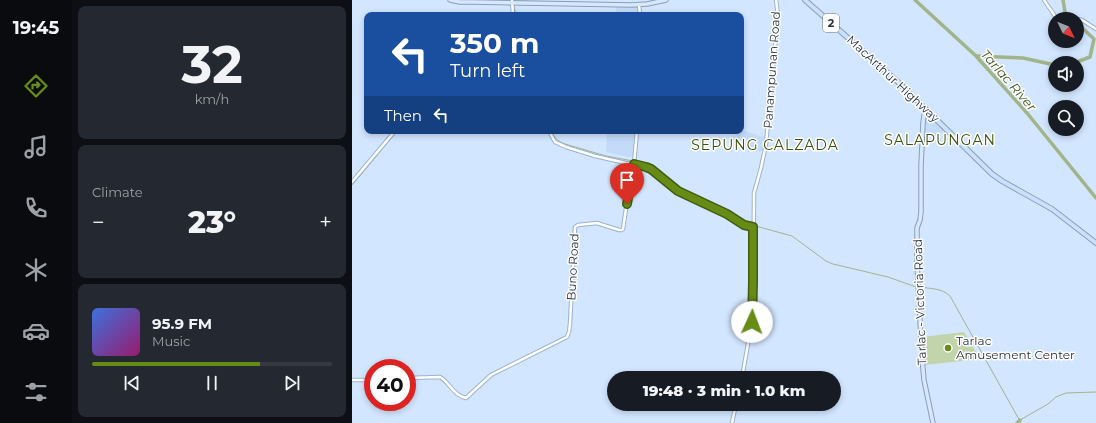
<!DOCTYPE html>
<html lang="en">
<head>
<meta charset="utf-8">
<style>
  body { margin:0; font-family:Montserrat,sans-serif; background:#242831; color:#f1f3f6; height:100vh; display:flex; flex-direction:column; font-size:15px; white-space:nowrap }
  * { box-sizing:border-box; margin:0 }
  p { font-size:13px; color:#9ea1a6 }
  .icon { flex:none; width:22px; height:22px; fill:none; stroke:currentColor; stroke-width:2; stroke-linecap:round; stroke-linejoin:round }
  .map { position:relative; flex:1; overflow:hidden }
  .sheet { display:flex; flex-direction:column; gap:6px; padding:6px; background:#0d0f14; width:280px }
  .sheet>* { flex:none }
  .hud { position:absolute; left:12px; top:12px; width:380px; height:122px; border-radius:8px; box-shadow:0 2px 6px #0003; background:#1a4fa0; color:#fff; overflow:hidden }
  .needle { width:26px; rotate:133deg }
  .controls { position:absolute; left:696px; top:12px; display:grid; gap:8px }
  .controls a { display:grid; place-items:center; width:36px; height:36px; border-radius:50%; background:#171b24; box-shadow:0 2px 6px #0003; font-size:20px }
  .speed { position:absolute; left:12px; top:359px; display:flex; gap:8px; font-size:20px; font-weight:700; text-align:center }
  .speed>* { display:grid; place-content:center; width:52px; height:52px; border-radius:50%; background:#171b24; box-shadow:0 2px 6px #0003; line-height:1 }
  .speed .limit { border:6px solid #d22; background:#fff; color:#111 }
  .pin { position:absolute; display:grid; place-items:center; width:34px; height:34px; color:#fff; margin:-41px -17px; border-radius:50% 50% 50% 0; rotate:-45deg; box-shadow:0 0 4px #0007 }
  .pin .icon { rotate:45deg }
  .me { position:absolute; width:44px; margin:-22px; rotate:2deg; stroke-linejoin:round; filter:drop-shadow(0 0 3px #0008) }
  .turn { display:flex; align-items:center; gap:14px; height:84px; padding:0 20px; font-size:18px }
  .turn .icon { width:52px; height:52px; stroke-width:2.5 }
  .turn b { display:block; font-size:28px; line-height:34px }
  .then { display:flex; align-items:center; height:38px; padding:0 20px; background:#0003; gap:8px; font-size:15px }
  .big { font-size:30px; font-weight:800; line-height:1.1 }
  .sheet .tile { flex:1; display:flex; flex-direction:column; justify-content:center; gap:6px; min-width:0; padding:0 14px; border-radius:8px; background:#242831 }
  .sheet .dial { align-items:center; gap:0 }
  .dial b { font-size:52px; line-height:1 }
  .song { display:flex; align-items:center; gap:12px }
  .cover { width:48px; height:48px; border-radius:6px; background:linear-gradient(135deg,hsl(220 70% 55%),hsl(320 70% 35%)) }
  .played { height:4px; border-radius:2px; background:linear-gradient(90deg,#678c16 70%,#363941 70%) }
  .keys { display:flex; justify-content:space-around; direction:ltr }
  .heat { display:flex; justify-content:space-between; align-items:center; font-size:22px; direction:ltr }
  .trip { position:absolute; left:255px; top:371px; width:234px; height:40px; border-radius:20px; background:#171b24; box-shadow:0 2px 6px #0003; font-weight:800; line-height:40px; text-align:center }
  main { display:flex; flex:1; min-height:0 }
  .tabs { display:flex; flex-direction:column; width:72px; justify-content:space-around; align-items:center; background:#090b0e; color:#9ea1a6 }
  .tabs .icon { width:28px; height:28px }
  .tabs .on { color:#678c16 }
  .tabs b { font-size:18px; color:#f1f3f6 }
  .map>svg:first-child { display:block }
</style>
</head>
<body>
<main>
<nav class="tabs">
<b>19:45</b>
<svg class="icon on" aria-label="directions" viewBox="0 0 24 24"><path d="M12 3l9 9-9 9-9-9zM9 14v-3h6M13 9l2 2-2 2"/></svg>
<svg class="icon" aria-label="music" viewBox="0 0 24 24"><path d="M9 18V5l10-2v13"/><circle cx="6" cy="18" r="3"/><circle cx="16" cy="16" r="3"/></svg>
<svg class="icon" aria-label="phone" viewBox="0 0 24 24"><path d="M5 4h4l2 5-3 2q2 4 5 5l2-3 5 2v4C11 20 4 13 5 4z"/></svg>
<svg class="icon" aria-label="climate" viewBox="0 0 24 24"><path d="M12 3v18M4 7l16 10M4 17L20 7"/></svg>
<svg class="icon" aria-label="car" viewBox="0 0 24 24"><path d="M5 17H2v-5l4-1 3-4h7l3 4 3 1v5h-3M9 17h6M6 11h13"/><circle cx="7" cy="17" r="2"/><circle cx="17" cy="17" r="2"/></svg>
<svg class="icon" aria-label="filters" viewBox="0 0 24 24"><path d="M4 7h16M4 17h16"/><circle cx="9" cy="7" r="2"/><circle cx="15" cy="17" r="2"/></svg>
</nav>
<section class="sheet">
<div class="tile dial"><b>32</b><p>km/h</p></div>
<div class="tile"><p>Climate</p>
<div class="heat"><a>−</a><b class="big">23°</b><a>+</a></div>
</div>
<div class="tile">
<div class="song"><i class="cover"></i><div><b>95.9 FM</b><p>Music</p></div></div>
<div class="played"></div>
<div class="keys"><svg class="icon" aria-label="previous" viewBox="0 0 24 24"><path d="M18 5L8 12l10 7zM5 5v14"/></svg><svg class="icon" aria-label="pause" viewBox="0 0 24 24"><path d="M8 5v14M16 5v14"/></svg><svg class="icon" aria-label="next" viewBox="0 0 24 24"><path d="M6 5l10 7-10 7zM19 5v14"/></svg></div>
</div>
</section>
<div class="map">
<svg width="744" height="423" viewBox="0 0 744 423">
  <rect width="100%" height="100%" fill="#d2e6ff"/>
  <g fill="#c3daf8">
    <path d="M264,6L286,7V15H264Z"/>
    <path d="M576,113L592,130L582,140L573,132L574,116Z"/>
    <path d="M255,131H284L282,156L276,157L254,152Z"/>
    <path d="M386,131H393L414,138L411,151H404L381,143V139Z"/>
  </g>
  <path fill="#c2d4aa" d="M612,332L628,359L572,365L570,337Z"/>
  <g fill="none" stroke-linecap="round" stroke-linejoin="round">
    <g stroke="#a2b48a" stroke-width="1">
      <path d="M162,6L164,15"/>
      <path d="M199,131C203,138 205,141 213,144L254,156L281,161"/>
      <path d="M284,161L295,164L304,170L327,189L369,208L386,218L400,225L440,236L474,261L481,264L536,277L564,287"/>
      <path d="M7,177L45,131"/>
      <path d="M0,185L6,178"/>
      <path d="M569,287C579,289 590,288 598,296L669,423"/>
      <path d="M668,420L696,404L704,397L714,393L744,392"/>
    </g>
    <g stroke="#a2b48a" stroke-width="3.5">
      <path d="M563,0L624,56L675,113L744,198"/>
      <path d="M711,0L713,12L721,19"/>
      <path d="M624,56L671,58L703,65"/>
      <path d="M722,63L738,57L742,39L725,23"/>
      <path d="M665,423L668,420"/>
    </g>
    <defs>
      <g id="tertiary">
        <path d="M160,0L161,15"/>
        <path d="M692,0L705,19"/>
        <path d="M287,5L288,15"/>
        <path d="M725,19L730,20L744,29"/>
        <path d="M197,131L203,142L214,147L243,156L296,168L328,192L366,210L392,225L401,227"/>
        <path d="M0,182L43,131"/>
        <path d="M55,378L88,377C98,383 102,396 114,398L139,375L215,337L217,332L218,324L223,227L226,225L245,223L267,230H270L271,229L276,195L282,164L285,131"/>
        <path d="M390,378L401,315L402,200V193L409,168L414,144L426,15L424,0"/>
        <path d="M0,380H21"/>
        <path d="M380,423L384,404"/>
      </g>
      <g id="primary">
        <path d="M98,0L108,2H121L279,5L295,4L314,0"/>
        <path d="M573,108L571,123L569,166V212L568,220L565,228V263L570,358L572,380L581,423"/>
      </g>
      <path id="trunk" d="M453,0L546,82L640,174L650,181L700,209L744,243"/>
    </defs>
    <use href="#tertiary" stroke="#9ab2cf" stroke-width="4.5"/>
    <use href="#primary" stroke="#899fb8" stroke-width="5.5"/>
    <use href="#trunk" stroke="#899fb8" stroke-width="6"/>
    <use href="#tertiary" stroke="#fff" stroke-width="2.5"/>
    <use href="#primary" stroke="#d7e8fd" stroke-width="3.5"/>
    <use href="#trunk" stroke="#cae0fc" stroke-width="4"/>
  </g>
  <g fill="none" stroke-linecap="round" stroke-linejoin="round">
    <defs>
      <path id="route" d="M275,204L282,164L294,167L299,169L326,191L375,214L392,225L401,227V282L400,322"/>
    </defs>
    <use href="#route" stroke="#435b0e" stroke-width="10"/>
    <use href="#route" stroke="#678c16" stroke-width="7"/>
  </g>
  <circle fill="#678c16" stroke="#fff" stroke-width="1.5" cx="596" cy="348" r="4"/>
  <g text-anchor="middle" stroke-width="3" stroke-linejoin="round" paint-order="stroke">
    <rect fill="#fff" stroke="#687077" stroke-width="1" x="471" y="14" width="16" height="18" rx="3"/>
    <g font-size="11" font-weight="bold" fill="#28323d">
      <text x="479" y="27">2</text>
    </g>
    <g font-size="12" fill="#28323d" stroke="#fff">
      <text transform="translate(420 70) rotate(-86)" y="4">Panampunan Road</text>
      <text transform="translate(541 79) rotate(43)" y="4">MacArthur Highway</text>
      <text transform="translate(221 267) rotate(-87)" y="4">Buno Road</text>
      <text transform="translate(568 302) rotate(-92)" y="4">Tarlac - Victoria Road</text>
    </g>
    <g font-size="12" fill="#28323d" stroke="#fff" text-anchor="start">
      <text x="604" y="345">Tarlac<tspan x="604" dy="14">Amusement Center</tspan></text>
    </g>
    <g font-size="13" font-style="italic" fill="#42581a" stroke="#fff">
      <text transform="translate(657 80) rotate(49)" y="5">Tarlac River</text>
    </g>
    <g font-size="14" letter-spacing="1" fill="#3a5206" stroke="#fff">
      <text x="588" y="145">SALAPUNGAN</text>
      <text x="413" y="150">SEPUNG CALZADA</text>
    </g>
  </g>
</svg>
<div class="controls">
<a><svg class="needle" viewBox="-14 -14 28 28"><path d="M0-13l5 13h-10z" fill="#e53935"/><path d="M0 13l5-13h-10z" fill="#9ea1a6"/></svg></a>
<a><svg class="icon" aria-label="sound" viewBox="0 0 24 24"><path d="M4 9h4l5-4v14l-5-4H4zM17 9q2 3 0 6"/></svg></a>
<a><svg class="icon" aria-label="search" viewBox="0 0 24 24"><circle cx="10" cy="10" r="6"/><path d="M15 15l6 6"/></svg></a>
</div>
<div class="speed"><div class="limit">40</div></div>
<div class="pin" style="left:275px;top:204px;background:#d93025"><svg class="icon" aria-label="arrive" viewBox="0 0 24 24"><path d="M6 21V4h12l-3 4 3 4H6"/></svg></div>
<svg class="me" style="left:400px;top:322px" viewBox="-20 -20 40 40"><circle r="19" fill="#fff"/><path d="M0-13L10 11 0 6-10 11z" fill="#678c16"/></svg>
<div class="trip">19:48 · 3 min · 1.0 km</div>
<div class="hud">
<div class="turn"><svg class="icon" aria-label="left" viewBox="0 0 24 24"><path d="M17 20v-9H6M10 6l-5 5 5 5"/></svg><div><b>350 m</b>Turn left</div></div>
<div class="then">Then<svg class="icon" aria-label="left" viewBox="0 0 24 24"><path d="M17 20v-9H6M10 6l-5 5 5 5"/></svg></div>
</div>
</div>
</main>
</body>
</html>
